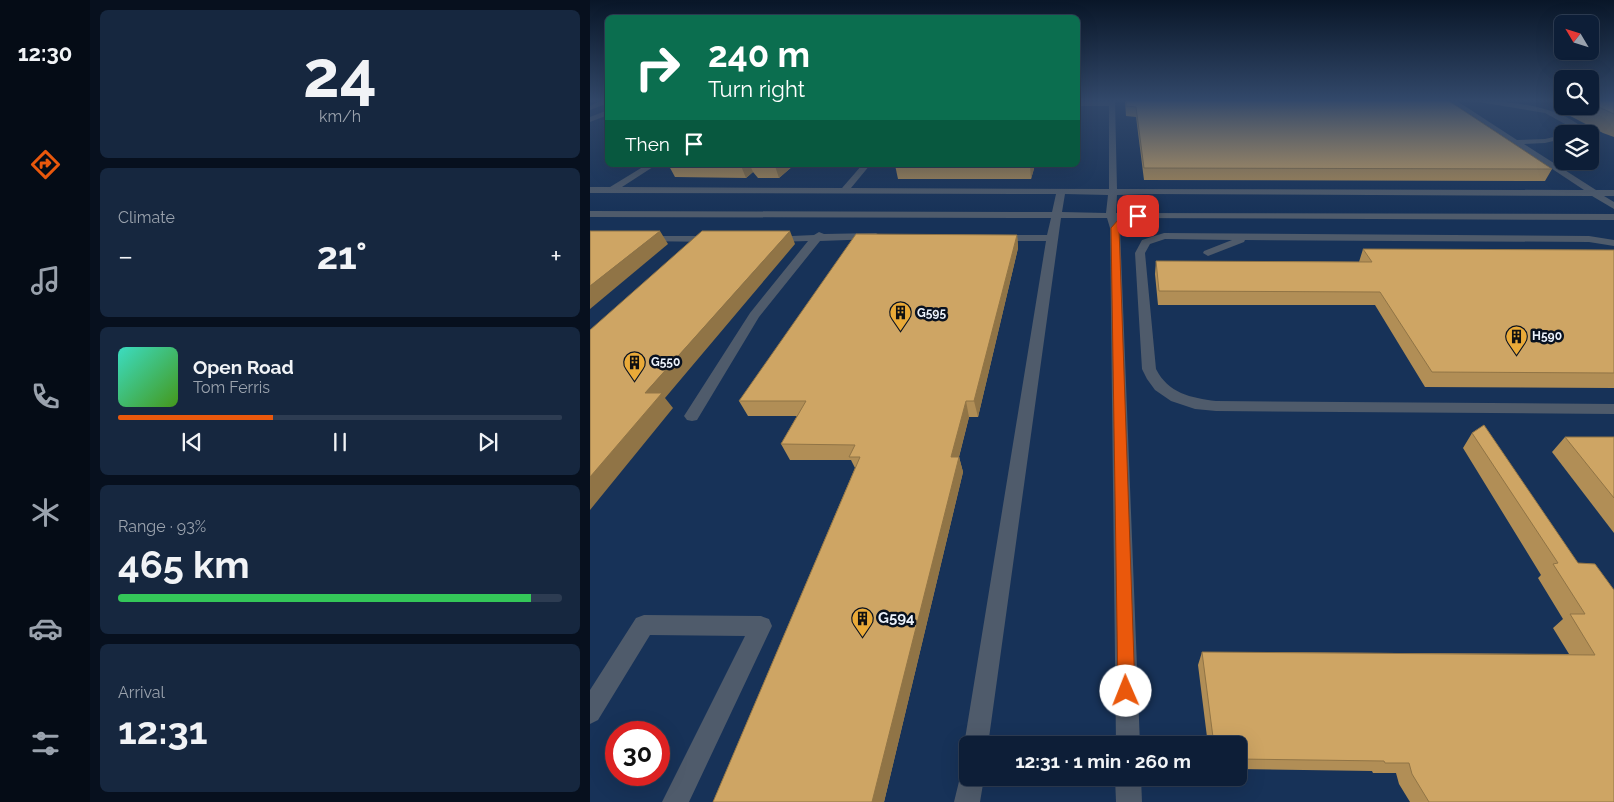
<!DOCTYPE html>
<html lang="en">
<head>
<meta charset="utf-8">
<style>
  body { margin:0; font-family:Raleway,sans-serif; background:#16273f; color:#f1f3f6; height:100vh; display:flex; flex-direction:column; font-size:19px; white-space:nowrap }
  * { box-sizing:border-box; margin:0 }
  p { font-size:16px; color:#9aa2ad }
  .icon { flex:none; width:28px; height:28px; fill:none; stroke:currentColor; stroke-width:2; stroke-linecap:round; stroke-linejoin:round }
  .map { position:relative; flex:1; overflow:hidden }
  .sheet { display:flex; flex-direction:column; gap:10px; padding:10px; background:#07101e; width:500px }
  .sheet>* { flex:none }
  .guide { position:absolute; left:15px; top:15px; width:475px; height:152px; border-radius:8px; box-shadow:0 5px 20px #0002,0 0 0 1px #2d3c52; background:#0b6e4f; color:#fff; overflow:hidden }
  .needle { width:32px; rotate:308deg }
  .tools { position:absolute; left:964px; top:15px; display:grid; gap:10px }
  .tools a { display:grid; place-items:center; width:45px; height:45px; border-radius:8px; background:#0d1e37; box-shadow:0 5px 20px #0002,0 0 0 1px #2d3c52; font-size:25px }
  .speed { position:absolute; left:15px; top:721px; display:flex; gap:10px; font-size:25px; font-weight:700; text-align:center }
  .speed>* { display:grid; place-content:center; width:65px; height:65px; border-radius:50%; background:#0d1e37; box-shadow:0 5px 20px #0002,0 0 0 1px #2d3c52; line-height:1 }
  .speed .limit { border:8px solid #d22; background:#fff; color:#111 }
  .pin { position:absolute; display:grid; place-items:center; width:42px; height:42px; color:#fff; margin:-21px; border-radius:10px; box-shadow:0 2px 8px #0006 }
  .me { position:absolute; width:55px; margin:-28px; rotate:359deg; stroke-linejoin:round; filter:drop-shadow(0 0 4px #0008) }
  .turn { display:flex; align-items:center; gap:18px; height:105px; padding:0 20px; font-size:22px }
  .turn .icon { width:65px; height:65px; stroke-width:2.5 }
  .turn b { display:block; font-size:35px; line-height:42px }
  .then { display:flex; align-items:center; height:48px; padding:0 20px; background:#0003; gap:10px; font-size:19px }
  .big { font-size:38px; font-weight:700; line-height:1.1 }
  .sheet .widget { flex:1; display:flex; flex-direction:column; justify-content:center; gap:8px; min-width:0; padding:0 18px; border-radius:8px; background:#16273f }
  .sheet .dial { align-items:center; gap:0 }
  .dial b { font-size:65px; line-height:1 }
  .song { display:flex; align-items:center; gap:15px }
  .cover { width:60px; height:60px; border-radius:8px; background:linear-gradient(135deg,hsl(170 70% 55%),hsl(100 70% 35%)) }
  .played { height:5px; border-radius:2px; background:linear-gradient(90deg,#ea580c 35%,#2d3c52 35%) }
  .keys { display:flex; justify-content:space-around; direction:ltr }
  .heat { display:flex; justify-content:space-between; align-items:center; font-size:28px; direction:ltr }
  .charge { height:8px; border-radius:4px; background:linear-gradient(90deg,#34c759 93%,#2d3c52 0) }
  .trip { position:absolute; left:369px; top:736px; width:288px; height:50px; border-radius:8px; background:#0d1e37; box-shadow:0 5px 20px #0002,0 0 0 1px #2d3c52; font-weight:700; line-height:50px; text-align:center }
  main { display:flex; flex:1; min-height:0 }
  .dock { display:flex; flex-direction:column; width:90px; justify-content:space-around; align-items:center; background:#050c16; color:#9aa2ad }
  .dock .icon { width:35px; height:35px }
  .dock .current { color:#ea580c }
  .dock b { font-size:22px; color:#f1f3f6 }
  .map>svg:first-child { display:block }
</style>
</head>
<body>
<main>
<nav class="dock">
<b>12:30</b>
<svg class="icon current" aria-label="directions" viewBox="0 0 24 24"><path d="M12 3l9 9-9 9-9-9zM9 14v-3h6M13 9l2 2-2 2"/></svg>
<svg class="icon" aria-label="music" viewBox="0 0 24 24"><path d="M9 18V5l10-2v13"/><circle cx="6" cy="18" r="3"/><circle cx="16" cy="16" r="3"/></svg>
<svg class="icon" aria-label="phone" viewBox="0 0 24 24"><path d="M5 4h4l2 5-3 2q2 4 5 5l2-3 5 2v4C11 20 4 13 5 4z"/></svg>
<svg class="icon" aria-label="climate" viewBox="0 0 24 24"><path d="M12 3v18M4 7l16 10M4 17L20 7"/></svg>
<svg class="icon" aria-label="car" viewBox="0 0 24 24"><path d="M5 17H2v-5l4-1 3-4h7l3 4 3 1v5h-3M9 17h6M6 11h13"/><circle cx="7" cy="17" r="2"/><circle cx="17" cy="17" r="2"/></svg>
<svg class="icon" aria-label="filters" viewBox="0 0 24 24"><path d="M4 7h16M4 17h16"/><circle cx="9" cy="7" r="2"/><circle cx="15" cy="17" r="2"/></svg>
</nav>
<section class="sheet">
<div class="widget dial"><b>24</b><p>km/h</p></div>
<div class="widget"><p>Climate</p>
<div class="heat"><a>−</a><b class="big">21°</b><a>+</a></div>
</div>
<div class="widget">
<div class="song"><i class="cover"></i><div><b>Open Road</b><p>Tom Ferris</p></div></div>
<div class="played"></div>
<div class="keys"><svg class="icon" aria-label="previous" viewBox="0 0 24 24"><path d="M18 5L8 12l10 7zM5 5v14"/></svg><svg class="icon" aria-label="pause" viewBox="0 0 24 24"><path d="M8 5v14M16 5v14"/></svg><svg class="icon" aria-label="next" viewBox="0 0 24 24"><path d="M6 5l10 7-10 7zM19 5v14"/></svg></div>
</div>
<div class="widget"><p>Range · 93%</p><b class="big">465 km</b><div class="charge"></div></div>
<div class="widget"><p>Arrival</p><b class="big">12:31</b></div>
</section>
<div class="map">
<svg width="1024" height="802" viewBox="0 0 1024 802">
  <rect width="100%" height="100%" fill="#112849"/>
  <path fill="#173258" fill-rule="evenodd" d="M0,101H17L18,165H488V101H972V106H1000L1022,101L1024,120V802H0ZM972,134H1000V161H972ZM26,732H69V775H26ZM378,745H648V778H378Z"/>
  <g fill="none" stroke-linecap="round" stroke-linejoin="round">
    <g fill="#4f5b6b" fill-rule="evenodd">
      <path d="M10,101H18V103L0,110V106Z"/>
      <path d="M519,101H525L527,189L994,190L860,101H867L927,140L955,139L972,135V139L955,143L934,144L1006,190H1024V196H1014L1024,202V209L1002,196L556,194L527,195L526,213L1024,214V220L527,218L530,228L550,745H526L520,228L517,218H471L398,745H378V754L374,745L456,241H406L401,238L406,235H457L461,218L0,217V211L462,212L466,194L0,193V187H20L56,165H66L32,187L252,188L272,165H280L261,188L519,189V106H488V102ZM475,194L518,195L516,213L472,212Z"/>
      <path d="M883,101C920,101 967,105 996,130L990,134H980L986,130L955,113Z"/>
      <path d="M18,110V115L0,122V117Z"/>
      <path d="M229,232L234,234L286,233L291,236L286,239L230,241L169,317L107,420L102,421L97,420L94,416L160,313L218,241L184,242L180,241L179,239L180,237L224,235Z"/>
      <path d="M574,233L999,236L1024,240V246L999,242L655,240L654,242L618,256L613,253L614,251L642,240L575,239L560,244L555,253L566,369C578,393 601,398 626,401L1024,404V414L626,411L605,409L581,401L565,390L557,379L552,369L545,253L552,240Z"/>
      <path d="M54,236H123L128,239L123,242L50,241L49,239L50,237Z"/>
      <path d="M54,615L171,616L179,619L182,626L99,802H72L155,636L60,635L8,720L0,724V690L46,618Z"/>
      <path d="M378,767V778H394L390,802H364L372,769Z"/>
      <path d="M525,778H551L552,802H526Z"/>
    </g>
  </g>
  <g fill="#b18e56">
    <path d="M535,101H859L962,169L955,181L554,180L546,117L536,116Z"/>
    <path d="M966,101H972V106H1000V101H1024V137L1013,133L963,107Z"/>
    <path d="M80,165H204L189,178H168L163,172L156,178L85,177L79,166Z"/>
    <path d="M305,165H445L441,179H308Z"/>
    <path d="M427,235L428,248L388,417H379L369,457L373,472L294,802H123L265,468L261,460H200L191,444L207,416H158L149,401Z"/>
    <path d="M773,249L1024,250V388L835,387L785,305H568L565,274L566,261L769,262Z"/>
    <path d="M882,433L988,563L1005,564L1024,802H820L809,784L806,773H783L782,771L648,769V745H618L608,665L612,652L979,654L963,628L973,619L948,578L951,575L873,448Z"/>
    <path d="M975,437H1024V533L962,452Z"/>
  </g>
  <g fill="#907446">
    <path d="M152,165H160L163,172L156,178L151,166Z"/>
    <path d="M186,165H204L189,178L185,166Z"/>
    <path d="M440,165H445L441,179L440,166Z"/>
    <path d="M70,231L78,244L0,309V286Z"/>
    <path d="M200,231L205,244L75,398L83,408L0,510V477L55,393Z"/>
    <path d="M427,235L428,248L388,417L384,401Z"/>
    <path d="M376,401L379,417L365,472L361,457Z"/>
    <path d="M369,457L373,472L294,802H282Z"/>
  </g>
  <g fill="#cea564" stroke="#907446">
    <path d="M536,101H859L962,169L554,168L546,107L536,106Z"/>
    <path d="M1000,101H1024V114L1000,103Z"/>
    <path d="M80,165H152L151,166H79Z"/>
    <path d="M162,165H186L185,166H163Z"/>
    <path d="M306,165H440V166H305Z"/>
    <path d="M0,231H70L0,286Z"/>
    <path d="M112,231H200L55,393H72L0,477V330Z"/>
    <path d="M266,234L427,235L384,401H376L361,457H369L282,802H123L270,457H259L265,445L191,444L216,401H149Z"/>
    <path d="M773,249L1024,250V373L842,372L790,292L569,291L566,261L782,262Z"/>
    <path d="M894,425L988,563L1005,564L1024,590V802H839L822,774L819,763H795L794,761L648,759V745H624L612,652L1005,655L980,614H995L963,564L968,563L882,433Z"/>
    <path d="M975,437H1024V498Z"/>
  </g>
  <linearGradient id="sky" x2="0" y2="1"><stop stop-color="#091628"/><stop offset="0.47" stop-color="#32486a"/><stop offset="1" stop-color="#32486a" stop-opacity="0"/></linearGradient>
  <rect width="1024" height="213" fill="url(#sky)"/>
  <path fill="#ea580c" stroke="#983908" d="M545,214L551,216L533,223L529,228L545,691L543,697L536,699L530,697L528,691L521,228L528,220Z"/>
  <defs>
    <symbol id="building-pin" viewBox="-11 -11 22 30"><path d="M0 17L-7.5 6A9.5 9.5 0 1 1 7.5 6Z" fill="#eaaa38" stroke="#081120"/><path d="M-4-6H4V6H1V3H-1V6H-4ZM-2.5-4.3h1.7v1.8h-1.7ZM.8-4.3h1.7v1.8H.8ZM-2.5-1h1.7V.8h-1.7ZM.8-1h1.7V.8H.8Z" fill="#111"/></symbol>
  </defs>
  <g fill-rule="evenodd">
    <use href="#building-pin" x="298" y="300" width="25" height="34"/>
    <use href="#building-pin" x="914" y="324" width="25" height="34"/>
    <use href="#building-pin" x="32" y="350" width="25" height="34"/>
    <use href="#building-pin" x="260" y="606" width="25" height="34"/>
  </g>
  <g text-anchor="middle" stroke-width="5" stroke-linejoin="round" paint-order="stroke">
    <g font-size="12" font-weight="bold" fill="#ecf2fb" stroke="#081120" text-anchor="start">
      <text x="327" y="317">G595</text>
      <text x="942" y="340">H590</text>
      <text x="61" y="366">G550</text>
    </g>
    <g font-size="15" font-weight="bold" fill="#ecf2fb" stroke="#081120" text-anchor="start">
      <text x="288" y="623">G594</text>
    </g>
  </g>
</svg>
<div class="tools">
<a><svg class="needle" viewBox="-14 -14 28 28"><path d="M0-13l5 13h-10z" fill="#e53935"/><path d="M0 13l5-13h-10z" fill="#9aa2ad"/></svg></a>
<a><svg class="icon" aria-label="search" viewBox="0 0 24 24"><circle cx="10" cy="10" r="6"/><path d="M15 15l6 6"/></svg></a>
<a><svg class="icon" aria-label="layers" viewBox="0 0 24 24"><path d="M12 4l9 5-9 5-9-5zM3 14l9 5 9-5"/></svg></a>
</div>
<div class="speed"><div class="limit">30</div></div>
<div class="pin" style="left:548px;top:216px;background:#d93025"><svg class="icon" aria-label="arrive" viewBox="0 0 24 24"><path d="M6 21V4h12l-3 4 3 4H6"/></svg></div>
<svg class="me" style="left:536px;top:691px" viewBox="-20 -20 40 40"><circle r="19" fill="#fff"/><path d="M0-13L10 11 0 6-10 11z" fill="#ea580c"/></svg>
<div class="trip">12:31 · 1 min · 260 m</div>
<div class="guide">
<div class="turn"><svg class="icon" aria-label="right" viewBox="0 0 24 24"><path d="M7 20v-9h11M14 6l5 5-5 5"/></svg><div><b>240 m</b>Turn right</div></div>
<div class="then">Then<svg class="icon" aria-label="arrive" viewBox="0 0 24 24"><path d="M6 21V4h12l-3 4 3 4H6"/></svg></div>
</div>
</div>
</main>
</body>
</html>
